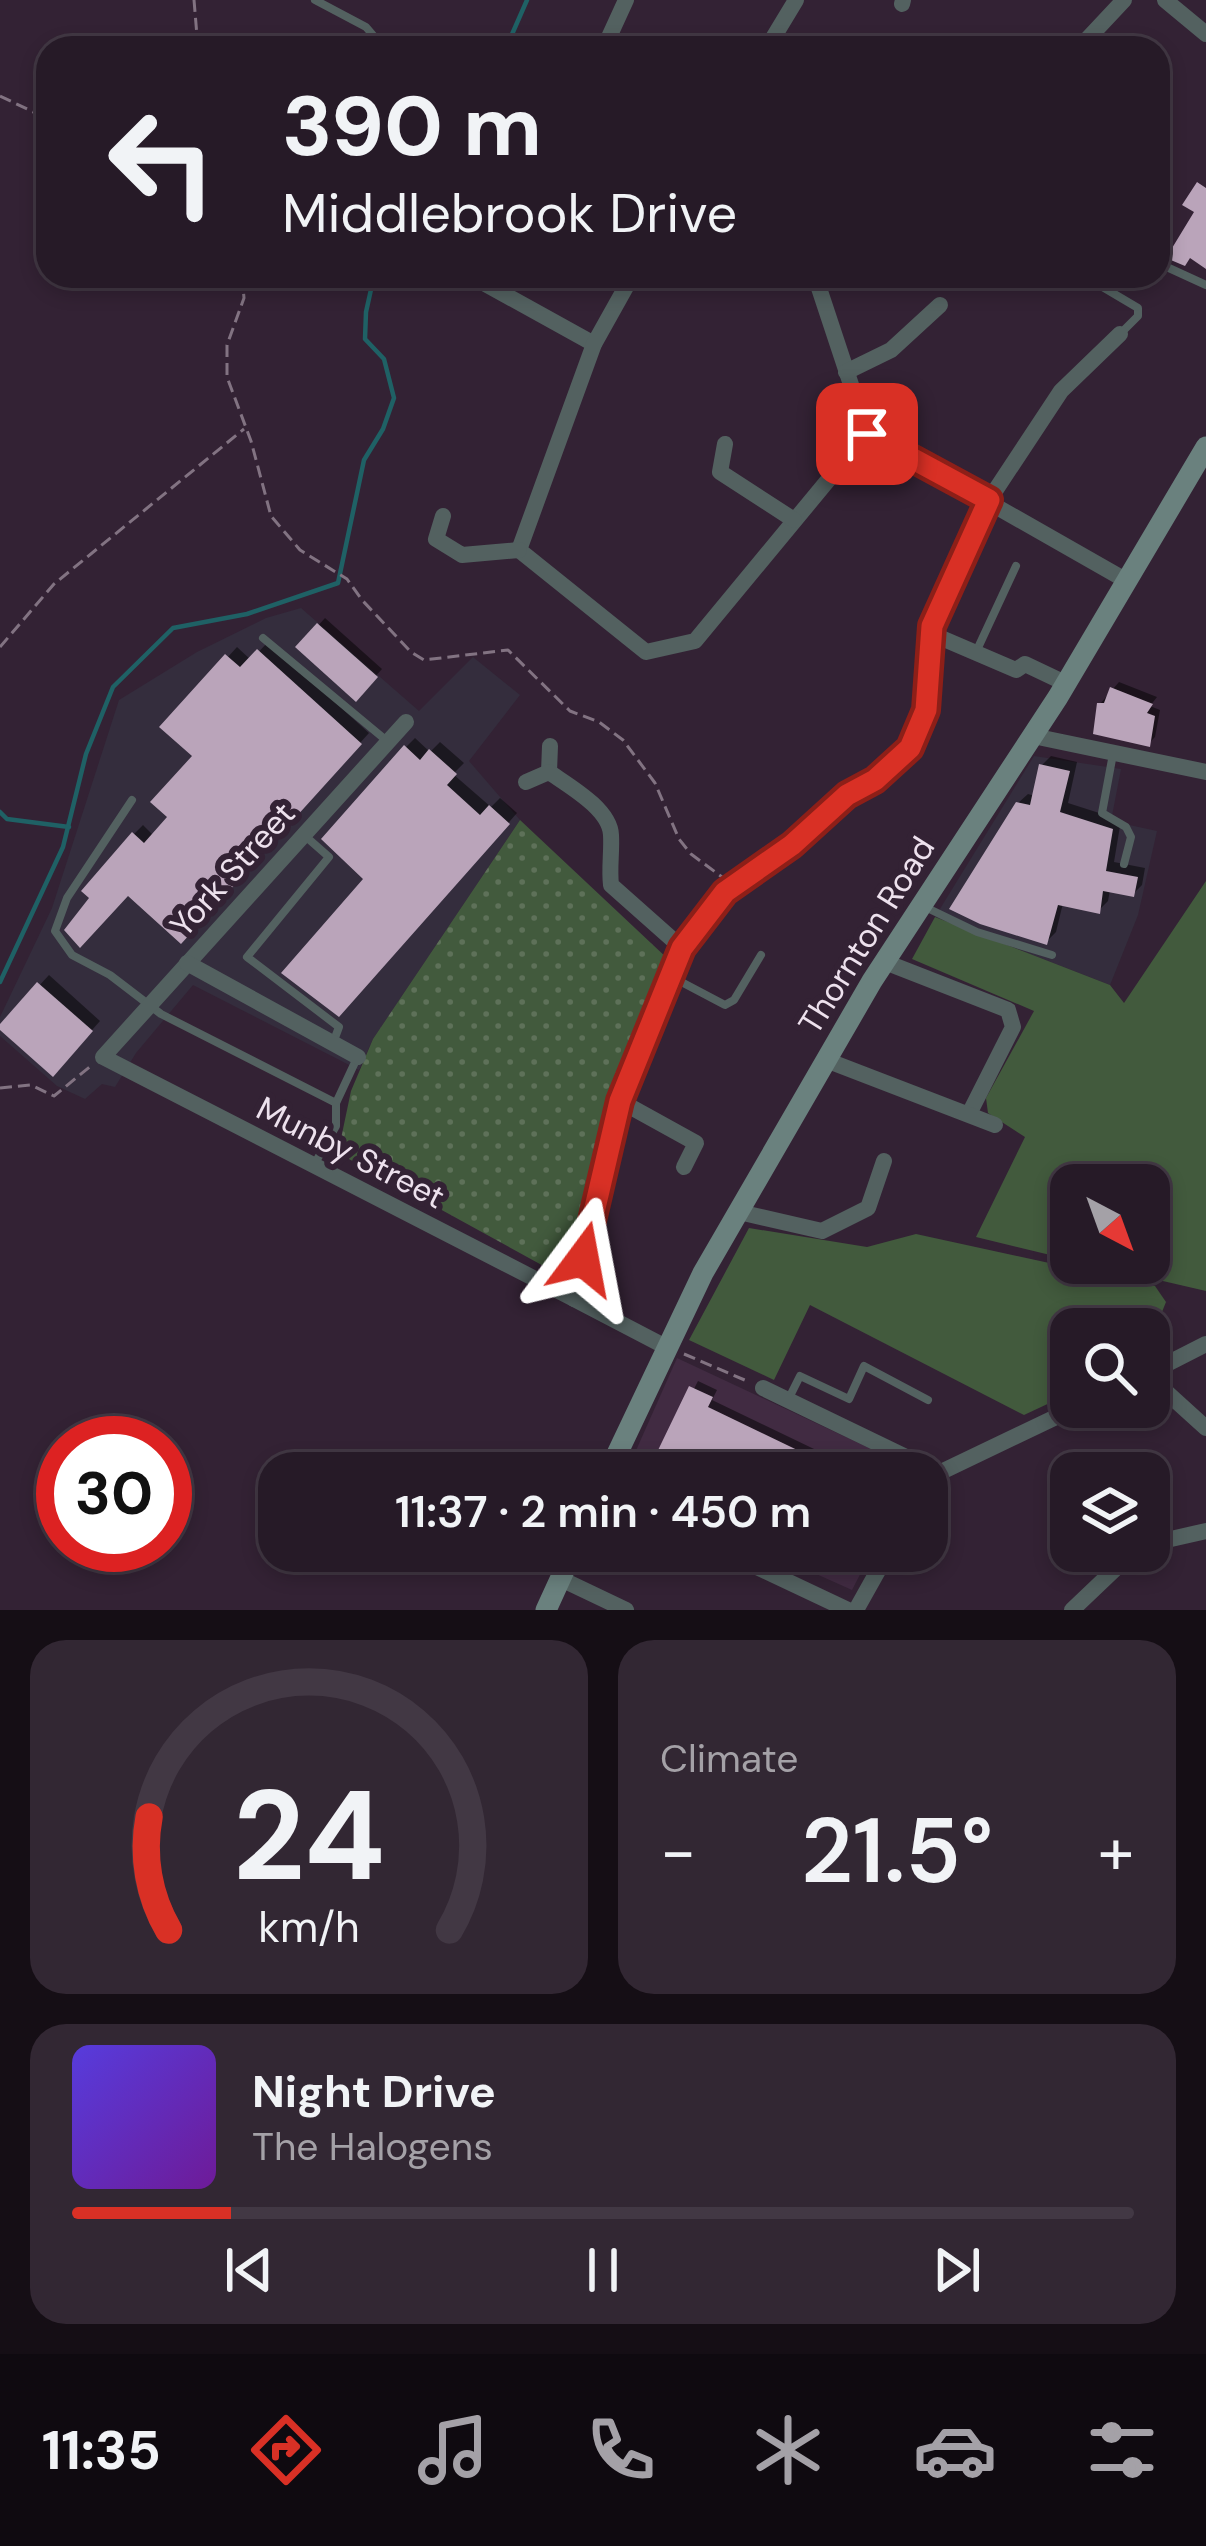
<!DOCTYPE html>
<html lang="en">
<head>
<meta charset="utf-8">
<style>
  body { margin:0; font-family:"DM Sans",sans-serif; background:#322733; color:#f1f3f6; height:100vh; display:flex; flex-direction:column; font-size:45px; white-space:nowrap }
  * { box-sizing:border-box; margin:0 }
  p { font-size:39px; color:#a4a1a7 }
  .icon { flex:none; width:66px; height:66px; fill:none; stroke:currentColor; stroke-width:2; stroke-linecap:round; stroke-linejoin:round }
  .map { position:relative; height:1610px; overflow:hidden }
  .details { display:flex; flex-direction:column; gap:30px; padding:30px; background:#150e15; flex:1 }
  .details>* { flex:none }
  .top-card { position:absolute; left:36px; top:36px; width:1134px; height:252px; border-radius:36px; box-shadow:0 6px 18px #0003,0 0 0 3px #423844; background:#261a27; color:#f1f3f6; overflow:hidden }
  .needle { width:78px; rotate:139deg }
  .buttons { position:absolute; left:1050px; top:1164px; display:grid; gap:24px }
  .buttons a { display:grid; place-items:center; width:120px; height:120px; border-radius:24px; background:#261a27; box-shadow:0 6px 18px #0003,0 0 0 3px #423844; font-size:60px }
  .speed { position:absolute; left:36px; top:1416px; display:flex; gap:24px; font-size:60px; font-weight:700; text-align:center }
  .speed>* { display:grid; place-content:center; width:156px; height:156px; border-radius:50%; background:#261a27; box-shadow:0 6px 18px #0003,0 0 0 3px #423844; line-height:1 }
  .speed .limit { border:18px solid #d22; background:#fff; color:#111 }
  .pin { position:absolute; display:grid; place-items:center; width:102px; height:102px; color:#fff; margin:-51px; border-radius:24px; box-shadow:0 6px 18px #0006 }
  .me { position:absolute; width:132px; margin:-66px; rotate:13deg; stroke-linejoin:round; filter:drop-shadow(0 0 9px #0008) }
  .turn { display:flex; align-items:center; gap:42px; height:252px; padding:0 48px; font-size:54px }
  .turn .icon { width:156px; height:156px; stroke-width:2.5 }
  .turn b { display:block; font-size:84px; line-height:102px }
  .big { font-size:90px; font-weight:600; line-height:1.1 }
  .details .tile { flex:1; display:flex; flex-direction:column; justify-content:center; gap:18px; min-width:0; padding:0 42px; border-radius:36px; background:#322733 }
  .details .dial { align-items:center; gap:0 }
  .dial svg { height:312px; overflow:visible; fill:none; stroke:#423844; stroke-width:7; stroke-linecap:round; text-anchor:middle }
  .dial text { fill:#f1f3f6; stroke:none }
  .song { display:flex; align-items:center; gap:36px }
  .cover { width:144px; height:144px; border-radius:18px; background:linear-gradient(135deg,hsl(250 70% 55%),hsl(280 70% 35%)) }
  .played { height:12px; border-radius:6px; background:linear-gradient(90deg,#d93025 15%,#423844 15%) }
  .keys { display:flex; justify-content:space-around; direction:ltr }
  .heat { display:flex; justify-content:space-between; align-items:center; font-size:66px; direction:ltr }
  .details .tiles { flex:1; display:grid; gap:30px; grid-template-columns:1fr 1fr }
  .tile:last-child { grid-column:span 2 }
  .trip { position:absolute; left:258px; top:1452px; width:690px; height:120px; border-radius:36px; background:#261a27; box-shadow:0 6px 18px #0003,0 0 0 3px #423844; font-weight:600; line-height:120px; text-align:center }
  .menu { display:flex; height:192px; justify-content:space-around; align-items:center; background:#0f0a10; color:#a4a1a7 }
  .menu .icon { width:84px; height:84px }
  .menu .current { color:#d93025 }
  .menu b { font-size:54px; color:#f1f3f6 }
  .map>svg:first-child { display:block }
</style>
</head>
<body>
<div class="map">
<svg width="1206" height="1610" viewBox="0 0 1206 1610">
  <defs>
    <pattern id="grass-dots" width="8" height="8" patternUnits="userSpaceOnUse" patternTransform="scale(3)"><rect width="8" height="8" fill="#425a3d"/><path d="M2 2h.1M6 6h.1" fill="none" stroke="#5e7159" stroke-width="1.8" stroke-linecap="round"/></pattern>
  </defs>
  <rect width="100%" height="100%" fill="#332234"/>
  <g fill="#342d3d">
    <path d="M301,608L419,711L473,657L520,695L469,761L520,820L373,1039L359,1070L193,985L136,1053L115,1087L102,1084L85,1099L57,1086L0,1036V1017L52,908L119,700L197,652L266,618Z"/>
    <path d="M1034,756L1121,769L1111,821L1157,831L1138,915L1110,985L935,917Z"/>
  </g>
  <g fill="#412b42">
    <path d="M677,1358L916,1470L626,1473Z"/>
    <path d="M765,1551H872L852,1590Z"/>
  </g>
  <path fill="url(#grass-dots)" d="M520,820L669,960L616,1089L569,1280L338,1153L351,1091L373,1039Z"/>
  <g fill="#425a3d">
    <path d="M1206,881V1291L1085,1263H1149V1185H1071V1260L976,1237L1025,1137L988,1113L986,1098L1034,1011L912,959L935,917L1110,985L1124,1003Z"/>
    <path d="M749,1228L867,1247L916,1234L1155,1286L1166,1302L1149,1344V1329H1071V1393L1024,1415L810,1305L774,1380L689,1340Z"/>
  </g>
  <g fill="#0007">
    <path d="M325,618L382,669L356,698L299,647Z"/>
    <path d="M268,642L369,733L190,931L128,892L93,898L134,834L143,825L154,836L171,816L196,756L164,727L237,647L251,660Z"/>
    <path d="M1119,682L1157,697L1150,706L1160,710L1155,737L1149,743L1100,704Z"/>
    <path d="M415,738L430,752L440,742L464,763L453,774L491,807L500,798L517,813L348,1004L367,879L406,747Z"/>
    <path d="M1051,756L1077,762L1068,803L1121,820L1114,862L1145,868L1142,885L1133,894L1110,890L1108,901L1099,910L1063,903L1056,932L1046,942L1018,803L1028,794L1035,796L1042,765Z"/>
    <path d="M49,975L100,1021L62,1064L1,1027Z"/>
    <path d="M698,1381L717,1390L712,1400L864,1473H651Z"/>
  </g>
  <g fill="none" stroke-linecap="round" stroke-linejoin="round">
    <g stroke="#1f6165" stroke-width="4.5">
      <path d="M506,48L527,0"/>
      <path d="M0,812L7,819L69,827"/>
      <path d="M0,982L63,847L86,754L113,687L173,628L247,614L338,583L364,460L383,429L394,398L384,359L365,339L366,312L374,276"/>
    </g>
  </g>
  <g fill="#baa4ba">
    <path d="M1197,182L1206,188V269L1190,258L1185,266L1166,258L1194,212L1182,205Z"/>
    <path d="M317,623L378,677L356,702L295,647Z"/>
    <path d="M257,649L362,744L181,944L128,896L80,948L64,930L89,898L81,891L132,832L144,843L167,817L150,802L192,756L159,727L225,654L240,667Z"/>
    <path d="M1110,687L1153,704L1147,713L1155,716L1150,747L1093,734L1097,703H1104Z"/>
    <path d="M404,745L420,760L429,749L457,774L447,785L480,815L489,805L510,824L339,1017L281,973L363,879L321,839Z"/>
    <path d="M1039,764L1070,771L1060,812L1113,829L1106,871L1138,877L1134,897L1103,891L1100,914L1058,905L1047,945L980,924L949,909L1016,802L1030,805Z"/>
    <path d="M37,982L93,1031L53,1077L0,1030V1024Z"/>
    <path d="M689,1386L713,1397L708,1407L845,1473H647Z"/>
  </g>
  <g fill="none" stroke-linecap="round" stroke-linejoin="round">
    <g stroke="#827382" stroke-width="3" stroke-dasharray="12 6" stroke-linecap="butt">
      <path d="M194,0L198,48"/>
      <path d="M0,96L48,119"/>
      <path d="M242,276L244,298L227,345V377L251,441L271,516L300,550L347,579L362,600L411,652L424,660L508,650L570,711L599,722L623,740L655,783L679,839L691,854L722,877"/>
      <path d="M0,647L54,584L244,429"/>
      <path d="M0,1088L31,1085L54,1096L92,1065"/>
      <path d="M684,1354L747,1381"/>
    </g>
    <g stroke="#536160" stroke-width="8">
      <path d="M315,0L366,27L384,48"/>
      <path d="M1158,263L1206,285"/>
      <path d="M1084,276L1138,308V316L1121,333"/>
      <path d="M263,638L387,741"/>
      <path d="M976,652L1016,566"/>
      <path d="M1113,754L1102,813L1126,827L1131,837L1124,864"/>
      <path d="M132,800L67,898L55,931L72,955L110,975L161,1014L336,1103"/>
      <path d="M304,835L329,857L247,957L339,1027L333,1043"/>
      <path d="M923,906L977,932L1052,955"/>
      <path d="M670,976L725,1005L734,1000L761,955"/>
      <path d="M314,1165L336,1126V1103L357,1058"/>
      <path d="M789,1398L800,1376L849,1399L864,1366L928,1400"/>
    </g>
    <g stroke="#536160" stroke-width="16">
      <path d="M1165,0L1206,34"/>
      <path d="M902,4L903,0"/>
      <path d="M604,48L626,0"/>
      <path d="M767,48L796,0"/>
      <path d="M1079,48L1124,0"/>
      <path d="M471,276L594,344"/>
      <path d="M632,276L594,344L519,550L646,652L695,641L867,433"/>
      <path d="M815,276L867,433L1127,581"/>
      <path d="M846,372L891,350L940,305"/>
      <path d="M725,444L720,472L794,520"/>
      <path d="M443,516L436,539L462,555L519,550"/>
      <path d="M932,634L1016,670L1025,664L1065,683"/>
      <path d="M406,722L103,1057L574,1299"/>
      <path d="M1033,736L1206,772"/>
      <path d="M549,772L550,746"/>
      <path d="M526,782L549,772C569,786 610,809 611,835C612,852 609,868 611,885L682,948"/>
      <path d="M885,962L1008,1010L1013,1027L969,1114"/>
      <path d="M187,963L358,1057"/>
      <path d="M826,1060L995,1125"/>
      <path d="M620,1101L696,1143L684,1167"/>
      <path d="M739,1212L822,1231L868,1208L884,1161"/>
      <path d="M666,1347L574,1299L620,1101L682,948L725,892L792,845L847,795L875,780L910,749L926,710L932,626L989,500L1061,391L1120,334"/>
      <path d="M1152,1371L1164,1390L1206,1428"/>
      <path d="M1149,1373L1206,1344"/>
      <path d="M763,1388L939,1473L1077,1407"/>
      <path d="M1149,1544L1206,1531"/>
      <path d="M723,1551L848,1610"/>
      <path d="M561,1579L626,1610"/>
      <path d="M856,1610L889,1551"/>
      <path d="M1072,1610L1134,1551"/>
    </g>
    <g stroke="#6a817e" stroke-width="21">
      <path d="M608,1473L703,1273L872,981L1058,697L1206,447"/>
      <path d="M546,1610L573,1551"/>
    </g>
  </g>
  <g fill="none" stroke-linecap="round" stroke-linejoin="round">
    <defs>
      <path id="route" d="M583,1259L620,1101L682,948L725,892L792,845L847,795L875,780L910,748L926,710L932,626L989,500L867,434"/>
    </defs>
    <use href="#route" stroke="#8d1f18" stroke-width="30"/>
    <use href="#route" stroke="#d93025" stroke-width="21"/>
  </g>
  <g text-anchor="middle" stroke-width="12" stroke-linejoin="round" paint-order="stroke">
    <g font-size="33" fill="#ede1ed" stroke="#332234">
      <text transform="translate(232 869) rotate(-48)" y="12">York Street</text>
      <text transform="translate(866 935) rotate(-58)" y="12">Thornton Road</text>
      <text transform="translate(351 1152) rotate(27)" y="12">Munby Street</text>
    </g>
  </g>
</svg>
<div class="buttons">
<a><svg class="needle" viewBox="-14 -14 28 28"><path d="M0-13l5 13h-10z" fill="#e53935"/><path d="M0 13l5-13h-10z" fill="#a4a1a7"/></svg></a>
<a><svg class="icon" aria-label="search" viewBox="0 0 24 24"><circle cx="10" cy="10" r="6"/><path d="M15 15l6 6"/></svg></a>
<a><svg class="icon" aria-label="layers" viewBox="0 0 24 24"><path d="M12 4l9 5-9 5-9-5zM3 14l9 5 9-5"/></svg></a>
</div>
<div class="speed"><div class="limit">30</div></div>
<div class="pin" style="left:867px;top:434px;background:#d93025"><svg class="icon" aria-label="arrive" viewBox="0 0 24 24"><path d="M6 21V4h12l-3 4 3 4H6"/></svg></div>
<svg class="me" style="left:583px;top:1259px" viewBox="-20 -20 40 40"><path d="M0-17L14 15 0 8-14 15z" fill="#d93025" stroke="#fff" stroke-width="4"/></svg>
<div class="trip">11:37 · 2 min · 450 m</div>
<div class="top-card">
<div class="turn"><svg class="icon" aria-label="left" viewBox="0 0 24 24"><path d="M17 20v-9H6M10 6l-5 5 5 5"/></svg><div><b>390 m</b>Middlebrook Drive</div></div>
</div>
</div>
<section class="details">
<div class="tiles">
<div class="tile dial"><svg viewBox="0 0 100 80">
<path d="M14 69A42 42 0 1 1 86 69"/>
<path d="M14 69A42 42 0 0 1 9 40" stroke="#d93025"/>
<text x="50" y="56" font-size="32" font-weight="700">24</text>
<text x="50" y="72" font-size="11">km/h</text>
</svg></div>
<div class="tile"><p>Climate</p>
<div class="heat"><a>−</a><b class="big">21.5°</b><a>+</a></div>
</div>
<div class="tile">
<div class="song"><i class="cover"></i><div><b>Night Drive</b><p>The Halogens</p></div></div>
<div class="played"></div>
<div class="keys"><svg class="icon" aria-label="previous" viewBox="0 0 24 24"><path d="M18 5L8 12l10 7zM5 5v14"/></svg><svg class="icon" aria-label="pause" viewBox="0 0 24 24"><path d="M8 5v14M16 5v14"/></svg><svg class="icon" aria-label="next" viewBox="0 0 24 24"><path d="M6 5l10 7-10 7zM19 5v14"/></svg></div>
</div>
</div>
</section>
<nav class="menu">
<b>11:35</b>
<svg class="icon current" aria-label="directions" viewBox="0 0 24 24"><path d="M12 3l9 9-9 9-9-9zM9 14v-3h6M13 9l2 2-2 2"/></svg>
<svg class="icon" aria-label="music" viewBox="0 0 24 24"><path d="M9 18V5l10-2v13"/><circle cx="6" cy="18" r="3"/><circle cx="16" cy="16" r="3"/></svg>
<svg class="icon" aria-label="phone" viewBox="0 0 24 24"><path d="M5 4h4l2 5-3 2q2 4 5 5l2-3 5 2v4C11 20 4 13 5 4z"/></svg>
<svg class="icon" aria-label="climate" viewBox="0 0 24 24"><path d="M12 3v18M4 7l16 10M4 17L20 7"/></svg>
<svg class="icon" aria-label="car" viewBox="0 0 24 24"><path d="M5 17H2v-5l4-1 3-4h7l3 4 3 1v5h-3M9 17h6M6 11h13"/><circle cx="7" cy="17" r="2"/><circle cx="17" cy="17" r="2"/></svg>
<svg class="icon" aria-label="filters" viewBox="0 0 24 24"><path d="M4 7h16M4 17h16"/><circle cx="9" cy="7" r="2"/><circle cx="15" cy="17" r="2"/></svg>
</nav>
</body>
</html>
